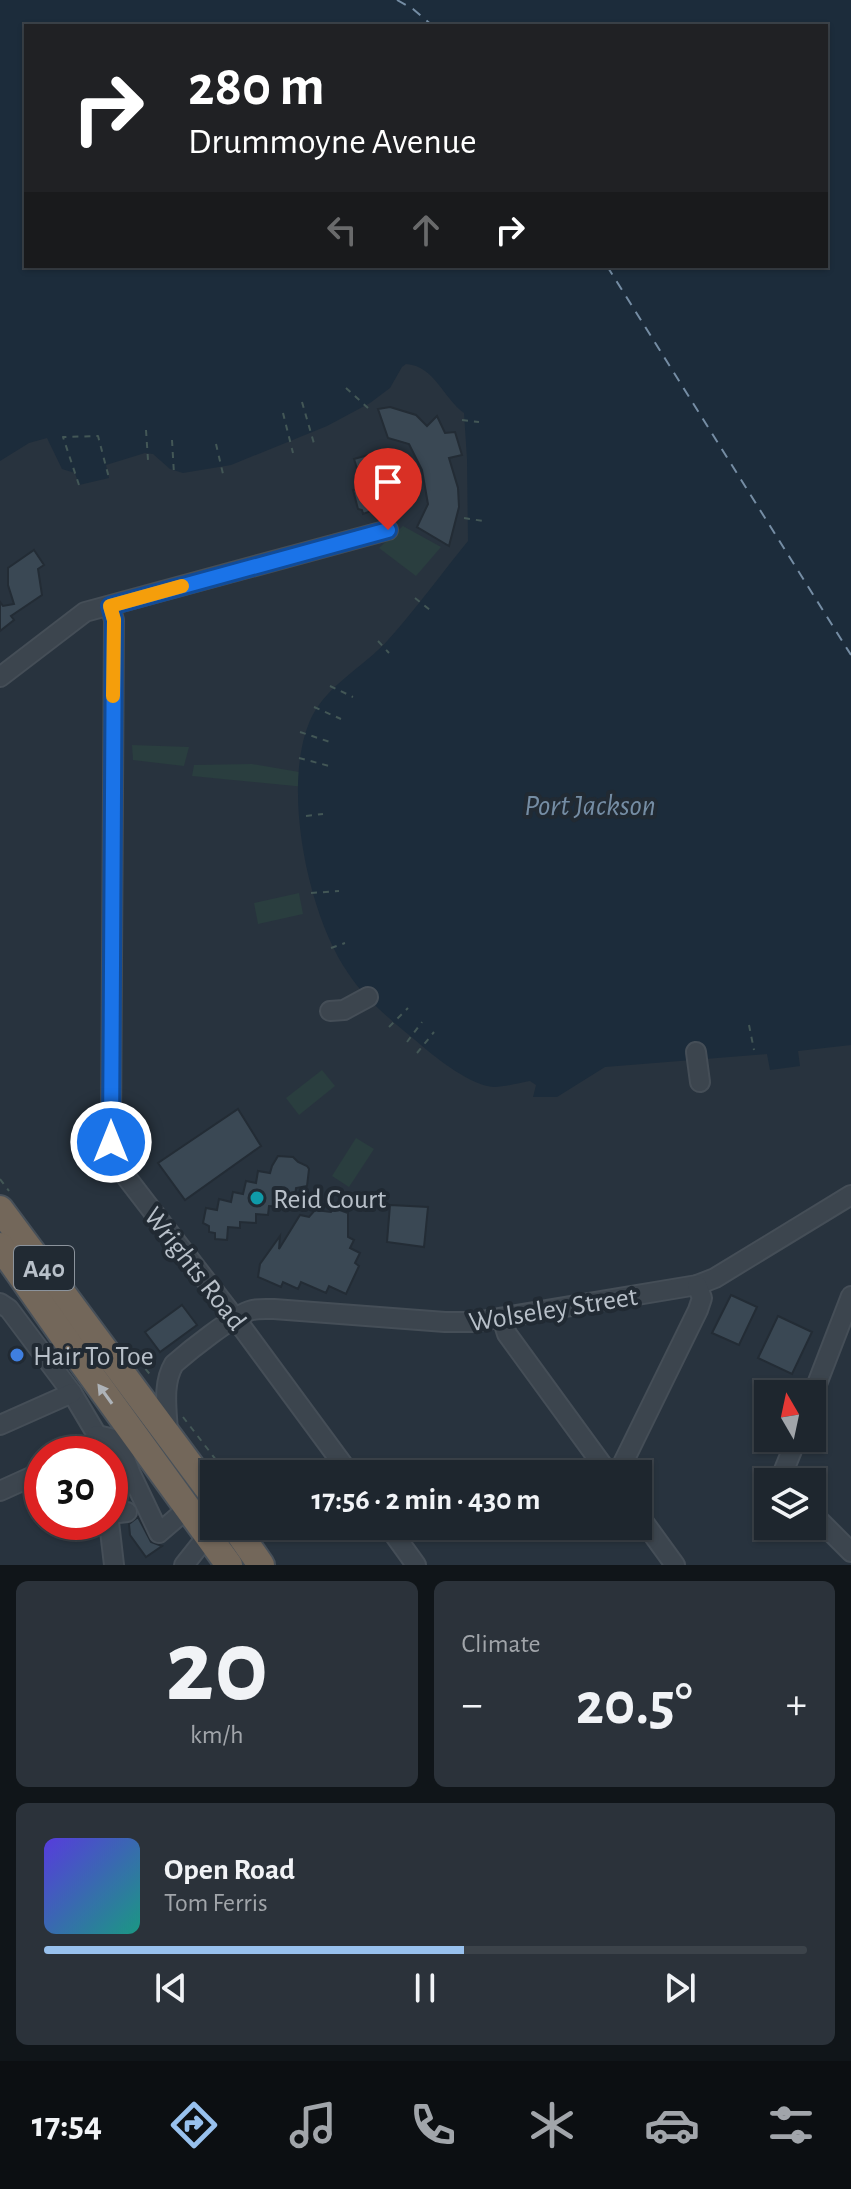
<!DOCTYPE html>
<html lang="en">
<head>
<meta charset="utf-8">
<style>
  body { margin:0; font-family:"Alegreya Sans",sans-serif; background:#2b323a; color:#f1f3f6; height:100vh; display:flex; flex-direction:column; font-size:30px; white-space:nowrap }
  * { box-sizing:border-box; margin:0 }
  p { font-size:26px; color:#a1a5aa }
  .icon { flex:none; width:44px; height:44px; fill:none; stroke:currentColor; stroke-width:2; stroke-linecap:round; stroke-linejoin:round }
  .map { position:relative; height:1565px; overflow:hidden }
  .sheet { display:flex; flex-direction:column; gap:16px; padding:16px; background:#101519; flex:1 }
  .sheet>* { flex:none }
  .top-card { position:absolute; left:24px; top:24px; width:804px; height:244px; border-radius:0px; box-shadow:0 2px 6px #0004,0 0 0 2px #3c434a; background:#202124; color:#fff; overflow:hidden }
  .needle { width:52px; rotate:351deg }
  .tools { position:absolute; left:754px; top:1380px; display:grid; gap:16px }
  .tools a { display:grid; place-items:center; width:72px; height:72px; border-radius:0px; background:#1e262e; box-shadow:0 2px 6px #0004,0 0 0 2px #3c434a; font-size:40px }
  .speed { position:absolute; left:24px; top:1436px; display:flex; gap:16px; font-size:40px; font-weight:700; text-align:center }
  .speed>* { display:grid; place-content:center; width:104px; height:104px; border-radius:50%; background:#1e262e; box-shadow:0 2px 6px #0004,0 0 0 2px #3c434a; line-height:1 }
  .speed .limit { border:12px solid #d22; background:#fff; color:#111 }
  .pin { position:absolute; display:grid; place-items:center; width:68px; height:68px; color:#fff; margin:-82px -34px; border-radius:50% 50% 50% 0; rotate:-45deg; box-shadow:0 0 8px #0007 }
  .pin .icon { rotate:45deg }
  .me { position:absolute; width:88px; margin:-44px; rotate:0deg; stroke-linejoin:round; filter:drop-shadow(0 0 6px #0008) }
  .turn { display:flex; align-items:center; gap:28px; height:168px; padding:0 32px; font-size:36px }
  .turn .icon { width:104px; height:104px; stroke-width:2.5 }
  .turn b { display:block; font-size:56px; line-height:68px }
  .lanes { display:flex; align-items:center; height:76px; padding:0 32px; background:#0003; justify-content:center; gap:40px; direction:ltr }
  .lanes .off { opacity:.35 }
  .big { font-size:60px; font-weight:600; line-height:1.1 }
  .sheet .card { flex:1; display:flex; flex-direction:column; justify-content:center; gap:12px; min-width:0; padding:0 28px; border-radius:12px; background:#2b323a }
  .sheet .dial { align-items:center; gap:0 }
  .dial b { font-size:104px; line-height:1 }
  .song { display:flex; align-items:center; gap:24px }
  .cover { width:96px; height:96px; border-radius:12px; background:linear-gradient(135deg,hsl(250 70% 55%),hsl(170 70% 35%)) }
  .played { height:8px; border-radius:4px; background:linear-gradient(90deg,#98c1ee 55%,#3c434a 55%) }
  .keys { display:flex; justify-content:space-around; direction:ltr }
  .heat { display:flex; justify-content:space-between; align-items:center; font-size:44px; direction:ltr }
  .sheet .tiles { flex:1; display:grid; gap:16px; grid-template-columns:1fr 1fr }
  .card:last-child { grid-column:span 2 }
  .trip { position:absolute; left:200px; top:1460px; width:452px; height:80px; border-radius:0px; background:#1e262e; box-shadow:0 2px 6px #0004,0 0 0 2px #3c434a; font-weight:600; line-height:80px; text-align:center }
  .tabs { display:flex; height:128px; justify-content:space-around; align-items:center; background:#0c0f12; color:#a1a5aa }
  .tabs .icon { width:56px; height:56px }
  .tabs .current { color:#98c1ee }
  .tabs b { font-size:36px; color:#f1f3f6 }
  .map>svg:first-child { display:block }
</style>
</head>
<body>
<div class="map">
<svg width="851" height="1565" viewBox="0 0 851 1565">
  <rect width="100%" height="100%" fill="#28333e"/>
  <g fill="#2a3e3f">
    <path d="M403,526L441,547L416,576L379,548Z"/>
    <path d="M132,745L189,747L184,766L133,760Z"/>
    <path d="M252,764L305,773V787L192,776L194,765Z"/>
    <path d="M299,893L303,914L258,924L254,903Z"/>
    <path d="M322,1070L335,1086L299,1115L286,1098Z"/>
    <path d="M356,1138L374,1149L349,1187L332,1176Z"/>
  </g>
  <path fill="#1c2c3b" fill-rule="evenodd" d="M0,0H851V1045L798,1051L800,1066L770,1070L767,1054L605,1067L557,1097H533L536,1085L530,1081C518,1083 505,1087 494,1087C472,1086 437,1059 421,1045C395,1023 367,1002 348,973C308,915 282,789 309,723C324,686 363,668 388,640C416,609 441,574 468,541L467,459L464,413C443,398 435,366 406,364L402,367L390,388L370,403L327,426L231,465L183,473L170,469L153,454L145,453L106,465L109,478L79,485L75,473L62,469L47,438L29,443L0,461ZM26,26H826V266H26Z"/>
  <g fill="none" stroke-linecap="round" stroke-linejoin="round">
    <g stroke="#758da4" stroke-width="2" stroke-dasharray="10 8" stroke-linecap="butt">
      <path d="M397,0L413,9L433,26"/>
      <path d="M607,266L851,655"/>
    </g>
  </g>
  <g fill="#3a4854" stroke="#232c35" stroke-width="2">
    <path d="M390,407L416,415L427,426L437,416L445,433L455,432L462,455L449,458L458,488L459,507L449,546L417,527L428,504L422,470L409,444L388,438L378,409Z"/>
    <path d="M368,455L376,484L394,479L399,496L372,504L374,510L363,514L362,510L358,509L353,490L363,487L354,459Z"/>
    <path d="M34,550L44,565L38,569L42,595L11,616L14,620L0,631V602L3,606L14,604L8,585V568Z"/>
    <path d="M238,1109L261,1146L185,1200L158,1163Z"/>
    <path d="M278,1156L293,1157L298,1162L307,1166L309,1169L307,1186L296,1188L295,1197L282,1196L281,1207L269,1206L268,1215L256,1214V1223L240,1222V1228L228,1227L227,1240L215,1239V1233L209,1232V1226L203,1223L206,1208L217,1210L219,1199L231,1202L233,1192L243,1194L246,1181L256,1183L258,1171L270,1173L272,1166Z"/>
    <path d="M390,1205L428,1207L424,1247L387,1242Z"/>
    <path d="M334,1208L348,1213V1237L354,1240L350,1248L360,1253L355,1263L359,1266L346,1294L329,1286L326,1293L301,1282L298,1289L283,1282L281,1287L258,1277L260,1264L280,1236L279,1249L300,1215L309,1217L315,1210L331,1212Z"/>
    <path d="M731,1295L757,1307L739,1345L712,1333Z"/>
    <path d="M182,1305L197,1325L160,1352L145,1332Z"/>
    <path d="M778,1316L812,1332L792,1374L758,1358Z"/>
    <path d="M138,1517L151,1542L162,1546L146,1557L130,1535L129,1524Z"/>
  </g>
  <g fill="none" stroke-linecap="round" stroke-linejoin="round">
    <defs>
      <g id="minor">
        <path d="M110,606L114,620L111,1130L114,1156L127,1178L241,1326L350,1474"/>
        <path d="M0,677L85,612L388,530"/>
        <path d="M330,1011L344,1010L368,997"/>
        <path d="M696,1052L700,1082"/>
        <path d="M0,1303L9,1309L72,1393L97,1435L100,1454"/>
        <path d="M502,1318L507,1334L609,1474"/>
        <path d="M812,1397L851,1296"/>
        <path d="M0,1425L72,1393"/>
        <path d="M168,1433C167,1410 162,1384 174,1364C190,1350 230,1318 249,1311C257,1308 265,1309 274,1309L445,1322H475L697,1285L715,1278L851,1195"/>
        <path d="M97,1435L114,1439L121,1448L130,1472L159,1533L188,1508"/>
        <path d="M615,1474L622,1465L698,1310L702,1298L697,1285"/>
        <path d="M784,1482V1470L797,1438"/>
        <path d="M0,1491L42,1472"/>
        <path d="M812,1513L851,1552"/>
        <path d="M110,1514L127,1512"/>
        <path d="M638,1514L675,1565"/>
        <path d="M109,1522L114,1565"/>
        <path d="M388,1526L416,1565"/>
        <path d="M184,1565L207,1536"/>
      </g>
      <g id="highway">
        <path d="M0,1209L214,1497"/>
        <path d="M0,1246L73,1350L229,1565"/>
        <path d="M234,1526L261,1565"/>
      </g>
    </defs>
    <use href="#minor" stroke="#454e57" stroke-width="22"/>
    <use href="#highway" stroke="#475059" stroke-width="30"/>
    <g stroke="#435756" stroke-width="2" stroke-dasharray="6 6" stroke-linecap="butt">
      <path d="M346,388L368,408"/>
      <path d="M302,402L315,447"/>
      <path d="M283,413L293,453"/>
      <path d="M462,420L479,422"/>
      <path d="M146,430L148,460"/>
      <path d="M172,440L174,474"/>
      <path d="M216,444L223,474"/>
      <path d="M79,485L63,437L98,436L109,478"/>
      <path d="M464,518L483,521"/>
      <path d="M415,598L430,610"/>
      <path d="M378,641L389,653"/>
      <path d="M330,686L353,697"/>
      <path d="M314,707L341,719"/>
      <path d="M300,732L330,742"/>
      <path d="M299,758L333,767"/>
      <path d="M306,816L323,814"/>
      <path d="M311,893L339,891"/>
      <path d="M331,948L345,943"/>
      <path d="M749,1025L754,1050"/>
      <path d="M389,1027L408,1008"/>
      <path d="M407,1042L422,1022"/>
      <path d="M417,1053L434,1032"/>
      <path d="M0,1179L9,1191"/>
      <path d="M140,1364L142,1362L144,1363L143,1366L153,1378"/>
      <path d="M183,1417L220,1465L225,1474"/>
    </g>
    <use href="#minor" stroke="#3c454e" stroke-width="18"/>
    <use href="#highway" stroke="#73675a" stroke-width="26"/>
  </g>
  <defs><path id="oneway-solid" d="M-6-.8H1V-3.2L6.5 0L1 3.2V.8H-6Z" transform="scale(2)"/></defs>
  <use fill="#aeb3b8" href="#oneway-solid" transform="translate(105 1394) rotate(-126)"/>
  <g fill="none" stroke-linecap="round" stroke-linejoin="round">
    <defs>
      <path id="route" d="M111,1142L114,620L110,606L388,530"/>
    </defs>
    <use href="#route" stroke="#114b97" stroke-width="20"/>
    <use href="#route" stroke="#1a73e8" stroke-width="14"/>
    <path stroke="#f59e0b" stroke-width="14" d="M113,696L114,620L110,606L182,586"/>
  </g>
  <circle fill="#0f9aa8" stroke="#212a33" stroke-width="3" cx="257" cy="1198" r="8"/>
  <circle fill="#3f7fe0" stroke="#212a33" stroke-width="3" cx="17" cy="1355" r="8"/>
  <g text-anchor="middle" stroke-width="8" stroke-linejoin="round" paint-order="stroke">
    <rect fill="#212a33" stroke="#8b939c" stroke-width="2" x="14" y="1246" width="60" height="44" rx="6"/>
    <g font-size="26" font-weight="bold" fill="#b8c0c9">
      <text x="44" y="1277">A40</text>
    </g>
    <g font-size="28" fill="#b8c0c9" stroke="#212a33" text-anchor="start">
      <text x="273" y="1208">Reid Court</text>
      <text x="33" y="1365">Hair To Toe</text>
    </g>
    <g font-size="28" fill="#b8c0c9" stroke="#212a33">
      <text transform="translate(196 1268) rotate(52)" y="10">Wrights Road</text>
      <text transform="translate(553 1308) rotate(-9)" y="10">Wolseley Street</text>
    </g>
    <g font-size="30" font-style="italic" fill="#758da4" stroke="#212a33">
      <text x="590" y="815">Port Jackson</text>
    </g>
  </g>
</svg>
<div class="tools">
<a><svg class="needle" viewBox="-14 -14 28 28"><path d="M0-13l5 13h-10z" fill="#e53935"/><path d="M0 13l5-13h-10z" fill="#a1a5aa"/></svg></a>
<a><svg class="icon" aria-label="layers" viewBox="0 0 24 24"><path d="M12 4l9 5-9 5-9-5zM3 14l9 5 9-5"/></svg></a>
</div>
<div class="speed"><div class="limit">30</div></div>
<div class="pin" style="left:388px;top:530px;background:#d93025"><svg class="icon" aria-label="arrive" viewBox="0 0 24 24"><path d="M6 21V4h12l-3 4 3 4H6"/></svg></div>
<svg class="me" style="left:111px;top:1142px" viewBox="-20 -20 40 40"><circle r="17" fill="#1a73e8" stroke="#fff" stroke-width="3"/><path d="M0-11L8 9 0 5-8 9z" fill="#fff"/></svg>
<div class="trip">17:56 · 2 min · 430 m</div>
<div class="top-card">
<div class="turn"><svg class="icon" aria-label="right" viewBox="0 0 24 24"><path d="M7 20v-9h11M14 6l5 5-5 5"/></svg><div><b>280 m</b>Drummoyne Avenue</div></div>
<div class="lanes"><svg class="icon off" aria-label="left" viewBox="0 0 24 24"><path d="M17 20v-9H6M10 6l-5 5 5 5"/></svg><svg class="icon off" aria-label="ahead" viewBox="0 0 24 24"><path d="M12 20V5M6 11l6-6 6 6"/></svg><svg class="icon" aria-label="right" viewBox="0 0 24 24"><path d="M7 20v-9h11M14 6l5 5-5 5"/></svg></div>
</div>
</div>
<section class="sheet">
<div class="tiles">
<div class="card dial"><b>20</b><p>km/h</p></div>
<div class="card"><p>Climate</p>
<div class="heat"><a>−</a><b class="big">20.5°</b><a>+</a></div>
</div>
<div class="card">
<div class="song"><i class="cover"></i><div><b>Open Road</b><p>Tom Ferris</p></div></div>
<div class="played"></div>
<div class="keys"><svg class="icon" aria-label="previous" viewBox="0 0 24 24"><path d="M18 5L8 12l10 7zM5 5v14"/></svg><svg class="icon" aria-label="pause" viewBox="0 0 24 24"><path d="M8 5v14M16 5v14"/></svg><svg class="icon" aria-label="next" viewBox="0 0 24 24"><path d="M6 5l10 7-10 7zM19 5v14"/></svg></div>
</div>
</div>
</section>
<nav class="tabs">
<b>17:54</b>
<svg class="icon current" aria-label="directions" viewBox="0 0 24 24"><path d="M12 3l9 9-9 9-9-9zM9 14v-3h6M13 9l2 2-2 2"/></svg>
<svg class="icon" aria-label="music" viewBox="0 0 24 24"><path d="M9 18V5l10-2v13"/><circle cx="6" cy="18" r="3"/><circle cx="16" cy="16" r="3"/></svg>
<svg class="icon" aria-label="phone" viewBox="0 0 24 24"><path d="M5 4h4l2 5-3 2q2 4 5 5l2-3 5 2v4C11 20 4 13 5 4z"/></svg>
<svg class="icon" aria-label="climate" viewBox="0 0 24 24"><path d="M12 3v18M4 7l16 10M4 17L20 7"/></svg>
<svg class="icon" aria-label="car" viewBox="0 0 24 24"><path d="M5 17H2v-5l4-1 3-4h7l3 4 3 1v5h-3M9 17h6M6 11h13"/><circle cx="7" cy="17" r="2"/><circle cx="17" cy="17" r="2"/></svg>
<svg class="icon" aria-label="filters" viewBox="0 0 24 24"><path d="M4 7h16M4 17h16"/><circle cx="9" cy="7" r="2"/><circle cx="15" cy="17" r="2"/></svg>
</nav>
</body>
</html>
